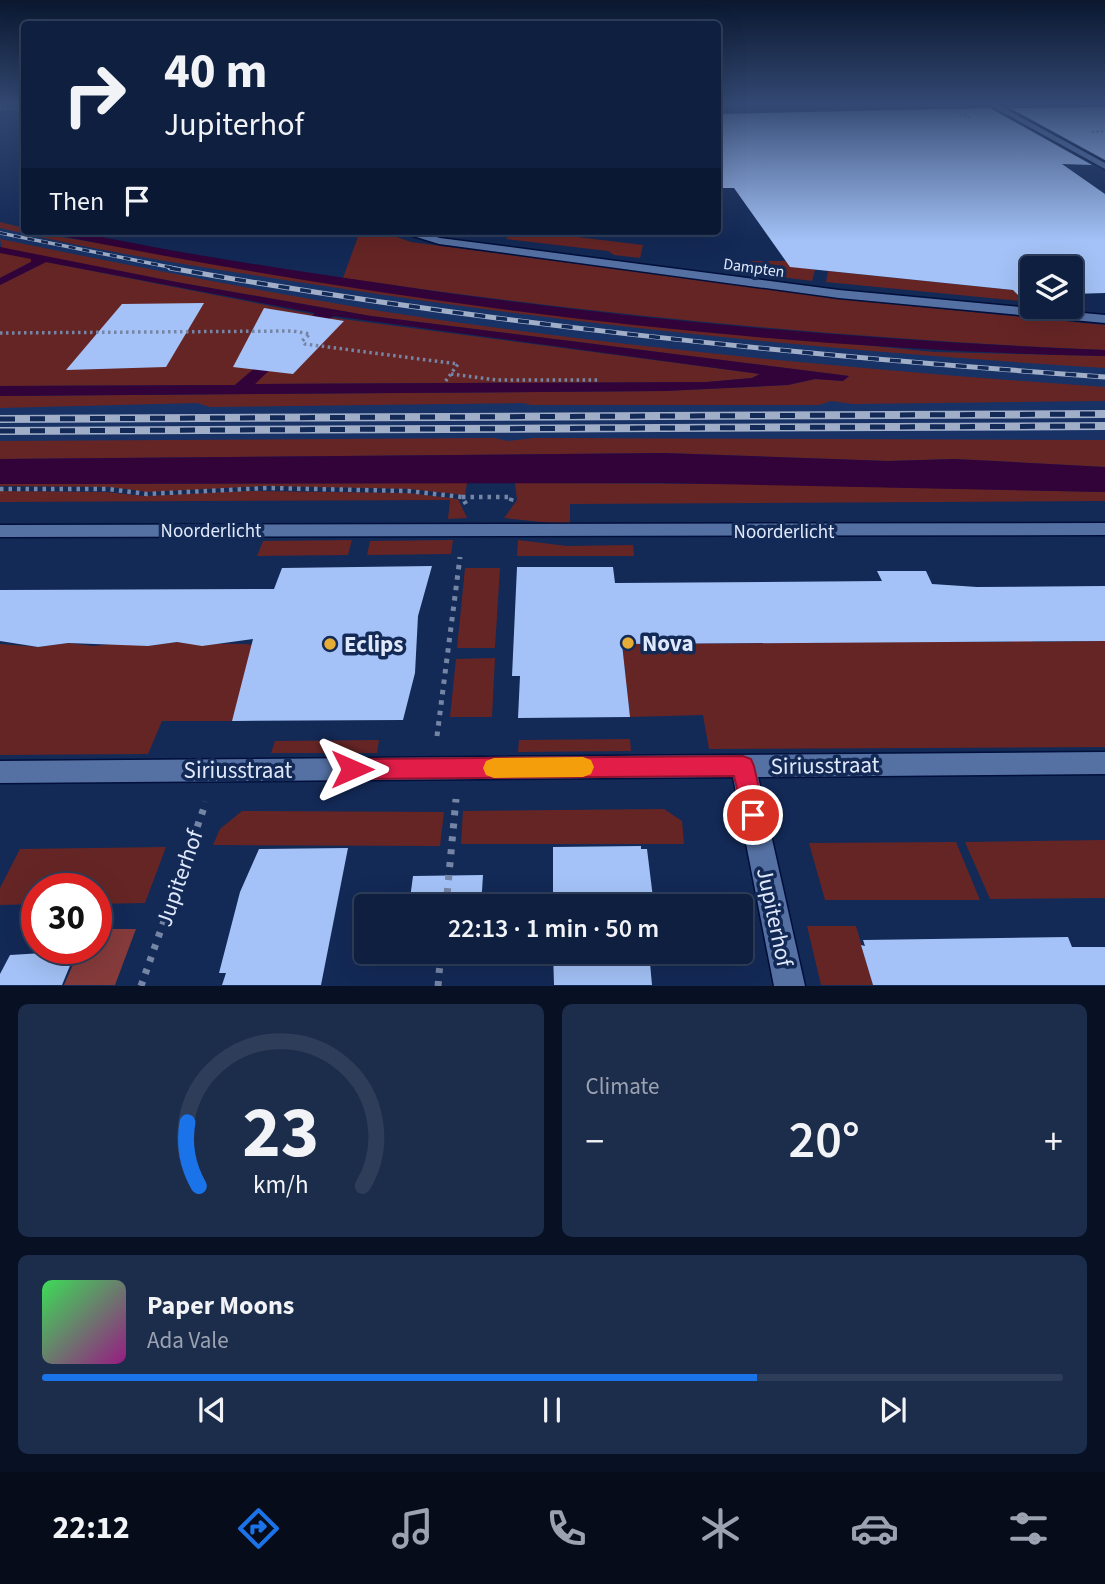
<!DOCTYPE html>
<html lang="en">
<head>
<meta charset="utf-8">
<style>
  body { margin:0; font-family:"Source Sans 3",sans-serif; background:#1c2c4b; color:#f1f3f6; height:100vh; display:flex; flex-direction:column; font-size:26px; white-space:nowrap }
  * { box-sizing:border-box; margin:0 }
  p { font-size:23px; color:#9ba2b1 }
  .icon { flex:none; width:38px; height:38px; fill:none; stroke:currentColor; stroke-width:2; stroke-linecap:round; stroke-linejoin:round }
  .map { position:relative; height:986px; overflow:hidden }
  .panel { display:flex; flex-direction:column; gap:18px; padding:18px; background:#081123; flex:1 }
  .panel>* { flex:none }
  .top-card { position:absolute; left:21px; top:21px; width:700px; height:214px; border-radius:7px; box-shadow:0 7px 28px #0002,0 0 0 2px #2e3d59; background:#0e1f40; color:#f1f3f6; overflow:hidden }
  .buttons { position:absolute; left:1020px; top:256px; display:grid; gap:14px }
  .buttons a { display:grid; place-items:center; width:63px; height:63px; border-radius:7px; background:#0e1f40; box-shadow:0 7px 28px #0002,0 0 0 2px #2e3d59; font-size:35px }
  .speed { position:absolute; left:21px; top:873px; display:flex; gap:14px; font-size:35px; font-weight:700; text-align:center }
  .speed>* { display:grid; place-content:center; width:91px; height:91px; border-radius:50%; background:#0e1f40; box-shadow:0 7px 28px #0002,0 0 0 2px #2e3d59; line-height:1 }
  .speed .limit { border:10px solid #d22; background:#fff; color:#111 }
  .pin { position:absolute; display:grid; place-items:center; width:60px; height:60px; color:#fff; margin:-30px; border:4px solid #fff; border-radius:50%; box-shadow:0 2px 7px #0007 }
  .me { position:absolute; width:77px; margin:-38px; rotate:90deg; stroke-linejoin:round; filter:drop-shadow(0 0 5px #0008) }
  .turn { display:flex; align-items:center; gap:24px; height:147px; padding:0 28px; font-size:32px }
  .turn .icon { width:91px; height:91px; stroke-width:2.5 }
  .turn b { display:block; font-size:49px; line-height:60px }
  .then { display:flex; align-items:center; height:66px; padding:0 28px; background:#0003; gap:14px; font-size:26px }
  .big { font-size:52px; font-weight:600; line-height:1.1 }
  .panel .tile { flex:1; display:flex; flex-direction:column; justify-content:center; gap:10px; min-width:0; padding:0 24px; border-radius:10px; background:#1c2c4b }
  .panel .dial { align-items:center; gap:0 }
  .dial svg { height:182px; overflow:visible; fill:none; stroke:#2e3d59; stroke-width:7; stroke-linecap:round; text-anchor:middle }
  .dial text { fill:#f1f3f6; stroke:none }
  .song { display:flex; align-items:center; gap:21px }
  .cover { width:84px; height:84px; border-radius:10px; background:linear-gradient(135deg,hsl(130 70% 55%),hsl(310 70% 35%)) }
  .played { height:7px; border-radius:4px; background:linear-gradient(90deg,#1a73e8 70%,#2e3d59 70%) }
  .keys { display:flex; justify-content:space-around; direction:ltr }
  .heat { display:flex; justify-content:space-between; align-items:center; font-size:38px; direction:ltr }
  .panel .tiles { flex:1; display:grid; gap:18px; grid-template-columns:1fr 1fr }
  .tile:last-child { grid-column:span 2 }
  .trip { position:absolute; left:354px; top:894px; width:399px; height:70px; border-radius:7px; background:#0e1f40; box-shadow:0 7px 28px #0002,0 0 0 2px #2e3d59; font-weight:600; line-height:70px; text-align:center }
  .tabs { display:flex; height:112px; justify-content:space-around; align-items:center; background:#060c1a; color:#9ba2b1 }
  .tabs .icon { width:49px; height:49px }
  .tabs .current { color:#1a73e8 }
  .tabs b { font-size:32px; color:#f1f3f6 }
  .map>svg:first-child { display:block }
</style>
</head>
<body>
<div class="map">
<svg width="1105" height="986" viewBox="0 0 1105 986">
  <rect width="100%" height="100%" fill="#132956"/>
  <path fill="#183265" d="M0,222L24,228V231L445,300L934,352L1105,356V467L0,459V396L665,391L845,374L371,316L0,247Z"/>
  <g fill="#662525">
    <path d="M0,222L24,228V231L464,303L627,322L934,352L1105,356V368C846,352 587,327 331,287C220,270 109,254 0,228Z"/>
    <path d="M360,231H379L411,242L850,300L1105,325V350C850,339 596,315 343,278Z"/>
    <path d="M514,231H527L643,245L640,258L614,255L608,251L506,239Z"/>
    <path d="M0,239C126,265 253,290 380,311C620,348 863,370 1105,387V401L853,404L831,401L819,405H531L523,403L210,407L197,403L0,408V396L665,391L788,385L815,379L843,381L849,376L371,316L176,282L2,248Z"/>
    <path d="M0,253L31,258V262L0,278Z"/>
    <path d="M746,261H792L788,264L815,270L812,281L720,269Z"/>
    <path d="M46,262L327,317L760,374L752,378L707,382L255,384L293,335L235,385L0,386V285Z"/>
    <path d="M828,271L1013,290L1019,295H1032V302L826,282Z"/>
    <path d="M494,438L508,441L534,438L1105,440V467L955,459L888,461L664,453L0,459V441Z"/>
    <path d="M467,483L465,495L408,489L265,486L148,492L109,487L0,486V484Z"/>
    <path d="M515,483L752,484L1105,492V501L570,504V525L504,518L517,500Z"/>
    <path d="M0,491L107,492L144,496L246,491L409,493L458,499L467,518L448,519L450,500L0,502Z"/>
    <path d="M352,540L348,555L257,556L263,541Z"/>
    <path d="M453,540L451,554L367,555L370,541Z"/>
    <path d="M518,540L567,546L633,545L634,556H517Z"/>
    <path d="M465,568H500L495,648H457Z"/>
    <path d="M1029,636L1033,642L1105,641V747L709,749L703,715L630,717L622,644L791,643L811,638L812,643L907,637L910,642H1010Z"/>
    <path d="M177,642C203,646 228,642 254,645L232,721H162L148,754L0,755V644L38,647L68,643L93,646L122,643L148,646Z"/>
    <path d="M495,658L492,717H450L456,659Z"/>
    <path d="M630,739L631,751L518,752L519,740Z"/>
    <path d="M379,740L377,753H271L275,741Z"/>
    <path d="M664,809L682,821L684,844H461L463,811Z"/>
    <path d="M242,811L444,812L440,846L213,845L220,829Z"/>
    <path d="M1105,840V898L990,899L965,842Z"/>
    <path d="M956,842L980,900H825L809,843Z"/>
    <path d="M166,847L145,903L96,904V889H37V904L0,905V888L20,849Z"/>
    <path d="M807,926H856L873,985H821Z"/>
  </g>
  <path fill="#863b3b" d="M96,929H136L115,985H64L80,949L96,948Z"/>
  <g fill="#320339">
    <path d="M37,231C87,231 137,245 187,253C268,267 351,279 433,291C652,322 881,341 1105,350V356C751,349 384,302 37,231Z"/>
    <path d="M0,247L176,282L371,316L849,376L843,381L815,379L788,385L665,391L0,396V386L235,385L293,335L304,337L255,384L707,382L752,378L760,374L334,316L316,326L304,324L315,313L46,262L0,285V278L31,262V259L0,253Z"/>
    <path d="M664,453L888,461L955,459L1105,467V492L659,483L0,484V459Z"/>
  </g>
  <g fill="#a4c2f7">
    <path d="M1105,107V160L1010,108Z"/>
    <path d="M990,108L1092,165L1062,164L1105,194V293L1071,294V268H1032V294L1018,295L1013,290L790,267L734,188H718V114Z"/>
    <path d="M204,303L166,367L66,370L122,304Z"/>
    <path d="M264,308L344,321L293,374L233,367Z"/>
    <path d="M432,566L418,616L415,673L403,720L232,721L253,639L202,646L177,642L148,646L68,643L38,647L0,641V590L274,589L282,568Z"/>
    <path d="M517,567H613L615,583L882,581L877,571H926L932,584L977,587L1105,586V641L622,644L630,717L518,718L520,676H512Z"/>
    <path d="M641,846V849H647L654,906H553V847Z"/>
    <path d="M348,848L321,985H222L226,973H219L240,892L259,849Z"/>
    <path d="M483,875L481,906H409L413,876Z"/>
    <path d="M1068,937L1072,947H1105V985H873L861,945L865,946L863,940Z"/>
    <path d="M76,951L62,985H0V974L10,955Z"/>
    <path d="M553,952H649L652,985H554Z"/>
  </g>
  <g fill="none" stroke-linecap="round" stroke-linejoin="round">
    <defs>
      <g id="minor">
        <path d="M986,103H995L1105,163V169Z"/>
        <path d="M397,231H414L440,238L839,290L1105,315V323L839,298L439,244Z"/>
        <path d="M1105,523V535L0,537V525Z"/>
        <path d="M1105,752V774L758,777L805,986H774L733,777L0,783V761Z"/>
      </g>
    </defs>
    <use href="#minor" stroke="#010f3a" stroke-width="3"/>
    <g stroke="#7585a5" stroke-width="2" stroke-dasharray="2 2.5" stroke-linecap="butt">
      <path d="M930,104L972,118"/>
      <path d="M0,109H24"/>
      <path d="M1092,132L1105,131"/>
    </g>
    <g stroke="#7585a5" stroke-width="3.5" stroke-dasharray="2.5 3.5" stroke-linecap="butt">
      <path d="M0,333L293,331L310,334L302,341L305,344L458,364L445,382"/>
      <path d="M451,374L497,380H598"/>
    </g>
    <g stroke="#7585a5" stroke-width="4.5" stroke-dasharray="3.5 5" stroke-linecap="butt">
      <path d="M0,489H108L147,494L267,488L408,491L462,497L466,504"/>
      <path d="M462,497H512L510,504"/>
    </g>
    <path stroke="#7585a5" stroke-width="5" stroke-dasharray="4.5 6" stroke-linecap="butt" d="M437,736L460,557"/>
    <g stroke="#7585a5" stroke-width="7" stroke-dasharray="5 8" stroke-linecap="butt">
      <path d="M446,906L456,799"/>
      <path d="M141,986L206,802"/>
      <path d="M438,986L441,952"/>
    </g>
    <use href="#minor" fill="#5571a4" fill-rule="evenodd"/>
    <defs>
      <path id="rail-far2" d="M0,233L179,269"/>
      <path id="rail-far1" d="M170,268C479,323 792,355 1105,377"/>
      <g id="rail">
        <path d="M0,419L1105,414"/>
        <path d="M0,431L1105,426"/>
      </g>
    </defs>
    <use href="#rail-far2" stroke="#a1aec8" stroke-width="3.5"/>
    <use href="#rail-far1" stroke="#a1aec8" stroke-width="5"/>
    <use href="#rail" stroke="#a1aec8" stroke-width="8"/>
    <use href="#rail-far2" stroke="#132956" stroke-width="2.5" stroke-dasharray="7" stroke-linecap="butt"/>
    <use href="#rail-far1" stroke="#132956" stroke-width="3.5" stroke-dasharray="11" stroke-linecap="butt"/>
    <use href="#rail" stroke="#132956" stroke-width="5" stroke-dasharray="15" stroke-linecap="butt"/>
  </g>
  <linearGradient id="sky" x2="0" y2="1"><stop stop-color="#0a172f"/><stop offset="0.43" stop-color="#334973"/><stop offset="1" stop-color="#334973" stop-opacity="0"/></linearGradient>
  <rect width="1105" height="241" fill="url(#sky)"/>
  <path fill="#e11d48" stroke="#92132f" stroke-width="2" d="M743,756L751,759L754,766L765,815L762,822L753,826L745,822L734,776L352,779L344,776L340,769L344,762L352,759Z"/>
  <path fill="#f59e0b" d="M583,757L591,760L594,767L591,774L583,777L494,778L486,775L483,768L486,761L494,758Z"/>
  <g fill="#e5ad35" stroke="#132956" stroke-width="2.5">
    <circle cx="628" cy="643" r="7"/>
    <circle cx="330" cy="644" r="7"/>
  </g>
  <g text-anchor="middle" stroke-width="7" stroke-linejoin="round" paint-order="stroke">
    <g font-size="16" fill="#e0e9fb" stroke="#132956">
      <text transform="translate(754 267) rotate(8)" y="6">Dampten</text>
    </g>
    <g font-size="19" fill="#e0e9fb" stroke="#132956">
      <text x="211" y="537">Noorderlicht</text>
      <text x="784" y="538">Noorderlicht</text>
    </g>
    <g font-size="23" font-weight="bold" fill="#e0e9fb" stroke="#132956" text-anchor="start">
      <text x="642" y="651">Nova</text>
      <text x="344" y="652">Eclips</text>
    </g>
    <g font-size="23" fill="#e0e9fb" stroke="#132956">
      <text transform="translate(825 765) rotate(-1)" y="8">Siriusstraat</text>
      <text x="238" y="778">Siriusstraat</text>
      <text transform="translate(179 878) rotate(-71)" y="8">Jupiterhof</text>
      <text transform="translate(775 917) rotate(78)" y="8">Jupiterhof</text>
    </g>
  </g>
</svg>
<div class="buttons">
<a><svg class="icon" aria-label="layers" viewBox="0 0 24 24"><path d="M12 4l9 5-9 5-9-5zM3 14l9 5 9-5"/></svg></a>
</div>
<div class="speed"><div class="limit">30</div></div>
<div class="pin" style="left:753px;top:815px;background:#d93025"><svg class="icon" aria-label="arrive" viewBox="0 0 24 24"><path d="M6 21V4h12l-3 4 3 4H6"/></svg></div>
<svg class="me" style="left:352px;top:769px" viewBox="-20 -20 40 40"><path d="M0-17L14 15 0 8-14 15z" fill="#e11d48" stroke="#fff" stroke-width="4"/></svg>
<div class="trip">22:13 · 1 min · 50 m</div>
<div class="top-card">
<div class="turn"><svg class="icon" aria-label="right" viewBox="0 0 24 24"><path d="M7 20v-9h11M14 6l5 5-5 5"/></svg><div><b>40 m</b>Jupiterhof</div></div>
<div class="then">Then<svg class="icon" aria-label="arrive" viewBox="0 0 24 24"><path d="M6 21V4h12l-3 4 3 4H6"/></svg></div>
</div>
</div>
<section class="panel">
<div class="tiles">
<div class="tile dial"><svg viewBox="0 0 100 80">
<path d="M14 69A42 42 0 1 1 86 69"/>
<path d="M14 69A42 42 0 0 1 9 41" stroke="#1a73e8"/>
<text x="50" y="56" font-size="32" font-weight="700">23</text>
<text x="50" y="72" font-size="11">km/h</text>
</svg></div>
<div class="tile"><p>Climate</p>
<div class="heat"><a>−</a><b class="big">20°</b><a>+</a></div>
</div>
<div class="tile">
<div class="song"><i class="cover"></i><div><b>Paper Moons</b><p>Ada Vale</p></div></div>
<div class="played"></div>
<div class="keys"><svg class="icon" aria-label="previous" viewBox="0 0 24 24"><path d="M18 5L8 12l10 7zM5 5v14"/></svg><svg class="icon" aria-label="pause" viewBox="0 0 24 24"><path d="M8 5v14M16 5v14"/></svg><svg class="icon" aria-label="next" viewBox="0 0 24 24"><path d="M6 5l10 7-10 7zM19 5v14"/></svg></div>
</div>
</div>
</section>
<nav class="tabs">
<b>22:12</b>
<svg class="icon current" aria-label="directions" viewBox="0 0 24 24"><path d="M12 3l9 9-9 9-9-9zM9 14v-3h6M13 9l2 2-2 2"/></svg>
<svg class="icon" aria-label="music" viewBox="0 0 24 24"><path d="M9 18V5l10-2v13"/><circle cx="6" cy="18" r="3"/><circle cx="16" cy="16" r="3"/></svg>
<svg class="icon" aria-label="phone" viewBox="0 0 24 24"><path d="M5 4h4l2 5-3 2q2 4 5 5l2-3 5 2v4C11 20 4 13 5 4z"/></svg>
<svg class="icon" aria-label="climate" viewBox="0 0 24 24"><path d="M12 3v18M4 7l16 10M4 17L20 7"/></svg>
<svg class="icon" aria-label="car" viewBox="0 0 24 24"><path d="M5 17H2v-5l4-1 3-4h7l3 4 3 1v5h-3M9 17h6M6 11h13"/><circle cx="7" cy="17" r="2"/><circle cx="17" cy="17" r="2"/></svg>
<svg class="icon" aria-label="filters" viewBox="0 0 24 24"><path d="M4 7h16M4 17h16"/><circle cx="9" cy="7" r="2"/><circle cx="15" cy="17" r="2"/></svg>
</nav>
</body>
</html>
